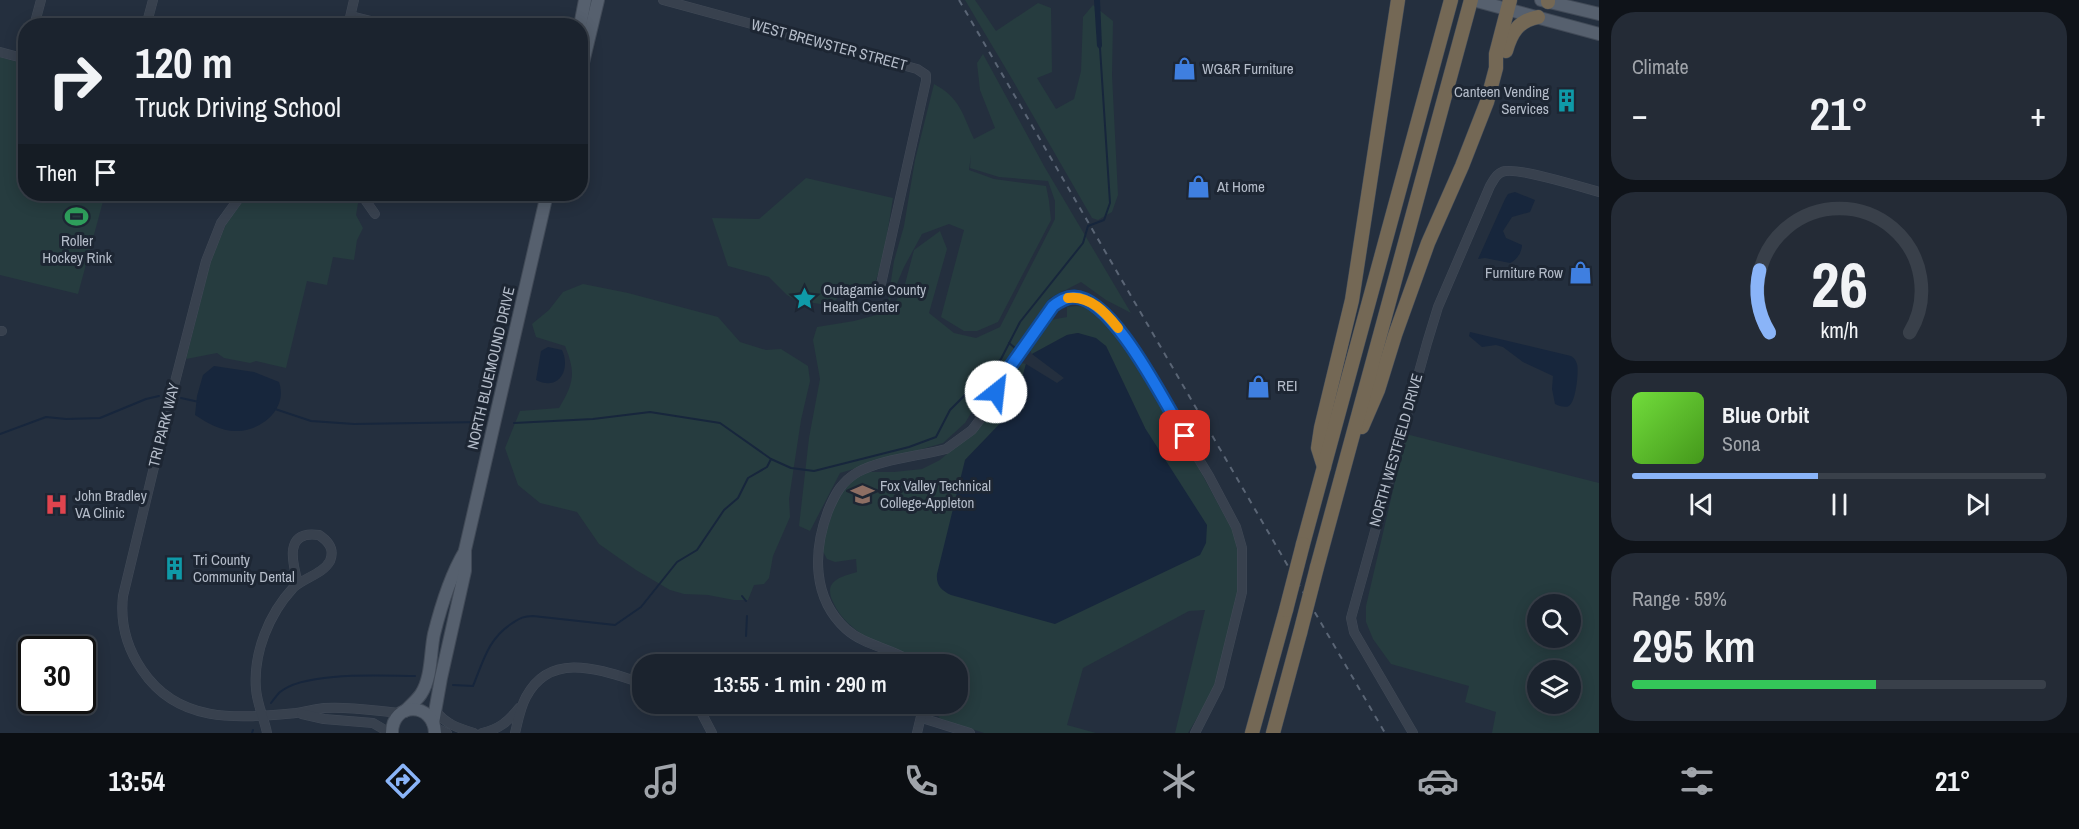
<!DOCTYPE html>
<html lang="en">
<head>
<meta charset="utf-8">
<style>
  body { margin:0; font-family:"Archivo Narrow",sans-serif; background:#242b36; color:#f1f3f6; height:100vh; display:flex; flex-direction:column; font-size:22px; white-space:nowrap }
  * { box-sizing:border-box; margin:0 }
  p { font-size:20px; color:#a0a4aa }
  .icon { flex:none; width:33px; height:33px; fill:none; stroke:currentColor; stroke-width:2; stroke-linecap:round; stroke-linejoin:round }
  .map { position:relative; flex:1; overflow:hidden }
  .details { display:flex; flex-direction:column; gap:12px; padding:12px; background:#0f1319; width:480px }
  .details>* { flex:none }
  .banner { position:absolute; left:18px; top:18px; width:570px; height:183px; border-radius:24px; box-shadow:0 3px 15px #0003,0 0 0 2px #39404a; background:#1b232e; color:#f1f3f6; overflow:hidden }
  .fabs { position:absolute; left:1527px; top:594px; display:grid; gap:12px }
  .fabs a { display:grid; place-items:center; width:54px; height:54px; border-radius:50%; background:#1b232e; box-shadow:0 3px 15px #0003,0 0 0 2px #39404a; font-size:30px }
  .speed { position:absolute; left:18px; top:636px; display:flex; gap:12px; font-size:30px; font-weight:700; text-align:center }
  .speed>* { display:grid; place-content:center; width:78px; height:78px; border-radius:50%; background:#1b232e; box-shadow:0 3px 15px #0003,0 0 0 2px #39404a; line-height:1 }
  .speed .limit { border:3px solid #111; border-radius:9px; background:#fff; color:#111 }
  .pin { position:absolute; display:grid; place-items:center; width:51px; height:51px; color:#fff; margin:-26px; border-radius:12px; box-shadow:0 3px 9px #0006 }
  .me { position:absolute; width:66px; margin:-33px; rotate:29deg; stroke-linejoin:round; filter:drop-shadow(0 0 4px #0008) }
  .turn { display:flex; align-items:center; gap:21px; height:126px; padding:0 18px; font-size:27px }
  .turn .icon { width:78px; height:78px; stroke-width:2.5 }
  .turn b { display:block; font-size:42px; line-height:51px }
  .then { display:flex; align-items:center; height:57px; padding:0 18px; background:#0003; gap:12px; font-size:22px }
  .big { font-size:45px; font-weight:600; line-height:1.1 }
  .details .tile { flex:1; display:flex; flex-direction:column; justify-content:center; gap:9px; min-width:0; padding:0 21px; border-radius:24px; background:#242b36 }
  .details .dial { align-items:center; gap:0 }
  .dial svg { height:156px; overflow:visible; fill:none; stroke:#39404a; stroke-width:7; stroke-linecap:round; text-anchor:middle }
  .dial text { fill:#f1f3f6; stroke:none }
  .song { display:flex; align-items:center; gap:18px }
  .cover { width:72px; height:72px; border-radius:9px; background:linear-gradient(135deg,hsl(100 70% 55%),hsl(100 70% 35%)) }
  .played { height:6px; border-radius:3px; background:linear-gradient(90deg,#8ab4f8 45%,#39404a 45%) }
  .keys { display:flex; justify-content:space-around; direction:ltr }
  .heat { display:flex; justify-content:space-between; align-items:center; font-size:33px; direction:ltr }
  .charge { height:9px; border-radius:4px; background:linear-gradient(90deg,#34c759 59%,#39404a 0) }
  .trip { position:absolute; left:632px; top:654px; width:336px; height:60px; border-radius:24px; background:#1b232e; box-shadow:0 3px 15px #0003,0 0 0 2px #39404a; font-weight:600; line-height:60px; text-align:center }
  .tab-bar { display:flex; height:96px; justify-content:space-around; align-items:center; background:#0b0e12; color:#a0a4aa }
  .tab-bar .icon { width:42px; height:42px }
  .tab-bar .active { color:#8ab4f8 }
  .tab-bar b { font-size:27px; color:#f1f3f6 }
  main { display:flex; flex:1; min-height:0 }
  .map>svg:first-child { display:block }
</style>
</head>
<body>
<main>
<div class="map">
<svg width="1599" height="733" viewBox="0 0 1599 733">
  <rect width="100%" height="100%" fill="#242f3e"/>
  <g fill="#263c3f" fill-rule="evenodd">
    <path d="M965,0H975L996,31L1038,3L1051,8L1052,72L1037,78L1056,109L1074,99L1081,71L1083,17L1093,5L1113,21L1112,75L1118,195L1112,212L1098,220L1092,218L1012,79Z"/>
    <path d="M983,54L1044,166L1131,313L1106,300L1081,282L1050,298L983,393L965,423L943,443L840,473L810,531L799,526L809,438L820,379L813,340L817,327L854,321L891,311L905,284L914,250L940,231L947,249L929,313L954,333L976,338L1000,327L1055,219V201L1048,181L999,177L970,168L971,155L969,170L994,179L1046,186L1049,201L1051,220L998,322L977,331H964L941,317L964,230L949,224L922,234L904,267L887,307L894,261L904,226L915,160L934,84C960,98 962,113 974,139L995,128L980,90L977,63Z"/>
    <path d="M0,57L25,64L26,194H105L78,294L0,275Z"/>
    <path d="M806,178L893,198C890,215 882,279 871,288C863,294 853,291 844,290L836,300L820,304L795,300L787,295L769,277L728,266L712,218L759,219Z"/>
    <path d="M248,194H351L358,203L356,215L363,228L357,240L354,260L333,257L327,285L307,281L286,368L256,361L250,363L224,358L217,353L186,359L211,260L226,224Z"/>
    <path d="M583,284L628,293L718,317L740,342L766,350L781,349L808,366L810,381L801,420L789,499L790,517L773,556L769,578L764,584L754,585L748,600H734L708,595L684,594L670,590L636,570L599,544L577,512L540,503L518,485L505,448L520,411L559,408C574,383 576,373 565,346L536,337L532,324L549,310L563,292Z"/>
    <path d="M1077,306L1089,307L1101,316L1128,347L1179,432L1234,533L1240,565L1238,593L1214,690L1188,733H1175L1205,610L1189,611L1083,668L1067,725L1096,733H984L941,719L933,711L931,704H957V664H920L916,660C885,646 848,635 833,602C823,581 840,577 857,572L856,559L835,562L827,559L821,548L836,501L844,489L858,476L870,472H894L922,469L940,460L977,428L1016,362L1026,364L1013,410L965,460L1145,428L1106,346L1078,333L1067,335L1032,354L1028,346L1045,321L1067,317V307Z"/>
    <path d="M1406,434L1599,483V733H1492L1496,712L1465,702L1469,686L1391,664L1373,639L1366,622V606ZM1538,604H1570V638H1538ZM1538,670H1570V704H1538Z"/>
  </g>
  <g fill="#17263c">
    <path d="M1094,0H1100L1102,46L1100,50L1097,46Z"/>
    <path d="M1515,192L1535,200L1530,212L1512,217L1503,231L1506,238L1522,245C1522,252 1517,260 1510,263L1485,258L1478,259L1505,199L1508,194Z"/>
    <path d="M1470,332L1571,356C1575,359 1575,359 1577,364C1579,371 1576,402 1569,406C1565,408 1559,406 1555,404L1552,389L1553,376L1523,362L1503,347L1496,345L1482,347L1469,336Z"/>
    <path d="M1078,333L1096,338L1106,346L1145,428L1207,525L1206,543L1200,555L1055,624L951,595C941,590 936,585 937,574L965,460L1013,410L1026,364L1057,383L1064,378L1032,354L1067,335Z"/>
    <path d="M548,347L562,350C571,369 559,392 536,380L541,351Z"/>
    <path d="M214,366L254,372L279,382C288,408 263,430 238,431C223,432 207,423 195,415L197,396L203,375Z"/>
  </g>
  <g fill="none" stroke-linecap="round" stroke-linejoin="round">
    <g stroke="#17263c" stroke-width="2">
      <path d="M1009,343L1015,348"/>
      <path d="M181,398L199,402"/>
      <path d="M275,409L311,421L354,424L482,422"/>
      <path d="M514,423L593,419L650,412L720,423L771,459L791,468L814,471L909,447L936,437L950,410L1001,359L1020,322L1083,243L1088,226L1104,220L1110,203L1100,48"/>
      <path d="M0,434L46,417L66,419L100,418L146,399L159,396"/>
      <path d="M742,596L746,601"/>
      <path d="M746,636L747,616"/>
      <path d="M453,685L473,686C483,662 488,639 511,624C519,619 522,616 533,616L615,625L641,607L677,562L697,550L724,510L738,498L748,478L767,467L771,459"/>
      <path d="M271,703C274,699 277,695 280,692C305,671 383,676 415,676"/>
      <path d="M252,733L253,730"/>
    </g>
    <defs>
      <g id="minor">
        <path d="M663,0L917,69L926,75V81L881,284"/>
        <path d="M351,16L391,26"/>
        <path d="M34,26L41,0"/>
        <path d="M146,26L153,0"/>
        <path d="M348,26L354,0"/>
        <path d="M0,52L26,59"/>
        <path d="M242,194L221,223L206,261L167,413L123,596C120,623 127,648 142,670C179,725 239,718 296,713C305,712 314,709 324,708C349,706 376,711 402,713"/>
        <path d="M361,194L375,214"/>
        <path d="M0,331H2"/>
        <path d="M915,664C894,648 866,647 846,629C812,598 813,551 828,511C835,494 842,481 858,472C881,459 920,456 946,449L972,430L991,405L998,384L1053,306L1065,298L1077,297L1091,303L1110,317L1127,340L1149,377L1209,476L1236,527L1242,548V592L1219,686L1195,733"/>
        <path d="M694,704L701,712L712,733"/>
        <path d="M435,710C445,724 458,728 474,733"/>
        <path d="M302,714L324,719L373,723L390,733"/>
        <path d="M922,718L970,733"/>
        <path d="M434,727L447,733"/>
        <path d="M267,733C264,718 257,704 256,689C253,653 269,614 293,588C303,578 323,574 330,561C335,549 328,541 319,535C284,530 292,562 298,583"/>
        <path d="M482,733C499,729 508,722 519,708"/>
        <path d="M515,733C518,721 520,708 526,697C551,649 603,671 642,683"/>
        <path d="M917,733L924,704"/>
        <path d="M1413,733L1354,632L1351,618L1427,343L1438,307L1490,186C1493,181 1496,174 1502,172C1514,166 1582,187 1599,192"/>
      </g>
      <g id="major">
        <path d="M1473,0L1599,34"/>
        <path d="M1541,0L1599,14"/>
        <path d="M580,26L585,0"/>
        <path d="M580,75L598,0"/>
        <path d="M405,711C411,705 417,700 421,694C432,677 430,653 434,634C441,606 450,576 465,551"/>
        <path d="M433,723L441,678L465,571V550L547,194"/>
        <path d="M392,733C392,701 434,702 435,733"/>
      </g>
      <g id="highway">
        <path d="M1548,0V2"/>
        <path d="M1506,51C1511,33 1518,21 1538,17"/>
        <path d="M1362,427L1378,390L1395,335L1428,243L1462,166L1487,102L1496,68V54L1510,0"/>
        <path d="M1324,467L1318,448L1321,428L1352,300L1398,0"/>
        <path d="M1303,544L1451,0"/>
        <path d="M1317,567L1471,0"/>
        <path d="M1252,733L1286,610"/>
        <path d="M1273,733L1300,633"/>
      </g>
    </defs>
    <use href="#minor" stroke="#414a57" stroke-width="10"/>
    <use href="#major" stroke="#414a57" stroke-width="14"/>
    <use href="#highway" stroke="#434c59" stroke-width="15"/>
    <use href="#minor" stroke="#38414e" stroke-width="9"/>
    <use href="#major" stroke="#56606e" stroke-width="12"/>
    <use href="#highway" stroke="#746855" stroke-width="14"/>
    <path stroke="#5a6575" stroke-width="2" stroke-dasharray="6 6" stroke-linecap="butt" d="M959,0L1385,733"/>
    <defs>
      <g id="highway-bridge">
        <path d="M1286,610L1303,544"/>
        <path d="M1300,633L1317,567"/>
      </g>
    </defs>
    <use href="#highway-bridge" stroke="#434c59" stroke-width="15" stroke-linecap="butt"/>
    <use href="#highway-bridge" stroke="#746855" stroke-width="14"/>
  </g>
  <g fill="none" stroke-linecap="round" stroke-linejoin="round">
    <defs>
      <path id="route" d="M996,392L998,384L1053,306C1060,301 1066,297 1074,297C1114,298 1165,404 1185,436"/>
    </defs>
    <use href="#route" stroke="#114b97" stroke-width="15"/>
    <use href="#route" stroke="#1a73e8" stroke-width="10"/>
    <path stroke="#f59e0b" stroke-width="10" d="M1068,298C1090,295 1106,313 1118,328"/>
  </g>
  <defs>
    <symbol id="shop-bare" viewBox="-9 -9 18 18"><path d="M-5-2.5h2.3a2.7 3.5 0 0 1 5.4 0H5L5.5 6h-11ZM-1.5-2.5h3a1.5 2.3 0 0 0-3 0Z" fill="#3f7fe0" stroke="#1d2633" stroke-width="2.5" paint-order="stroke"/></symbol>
    <symbol id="building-bare" viewBox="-9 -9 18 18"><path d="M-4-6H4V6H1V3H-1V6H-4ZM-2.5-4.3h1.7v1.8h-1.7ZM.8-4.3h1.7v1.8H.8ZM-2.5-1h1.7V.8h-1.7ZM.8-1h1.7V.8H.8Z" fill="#0f9aa8" stroke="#1d2633" stroke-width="2.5" paint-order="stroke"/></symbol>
    <symbol id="stadium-bare" viewBox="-9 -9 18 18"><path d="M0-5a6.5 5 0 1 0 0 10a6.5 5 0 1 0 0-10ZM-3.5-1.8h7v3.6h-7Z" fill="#2e9e5b" stroke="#1d2633" stroke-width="2.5" paint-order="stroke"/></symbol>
    <symbol id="sight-bare" viewBox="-9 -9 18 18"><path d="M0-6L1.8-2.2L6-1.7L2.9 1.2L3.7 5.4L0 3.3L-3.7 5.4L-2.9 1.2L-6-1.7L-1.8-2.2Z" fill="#0f9aa8" stroke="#1d2633" stroke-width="2.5" paint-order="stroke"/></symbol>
    <symbol id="university-bare" viewBox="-9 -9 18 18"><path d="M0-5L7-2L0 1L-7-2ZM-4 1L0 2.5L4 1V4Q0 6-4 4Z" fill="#8d6e63" stroke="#1d2633" stroke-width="2.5" paint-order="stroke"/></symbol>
    <symbol id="hospital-bare" viewBox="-9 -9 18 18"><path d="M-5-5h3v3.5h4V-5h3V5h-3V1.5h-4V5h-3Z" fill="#e0444e" stroke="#1d2633" stroke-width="2.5" paint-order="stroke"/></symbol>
  </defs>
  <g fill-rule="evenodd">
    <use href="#shop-bare" x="1168" y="52" width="33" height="33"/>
    <use href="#building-bare" x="1550" y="84" width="33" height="33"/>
    <use href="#shop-bare" x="1182" y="170" width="33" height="33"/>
    <use href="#stadium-bare" x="60" y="200" width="33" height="33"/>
    <use href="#shop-bare" x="1564" y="256" width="33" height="33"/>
    <use href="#sight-bare" x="788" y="282" width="33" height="33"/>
    <use href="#shop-bare" x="1242" y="370" width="33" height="33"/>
    <use href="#university-bare" x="846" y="478" width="33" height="33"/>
    <use href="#hospital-bare" x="40" y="488" width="33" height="33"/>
    <use href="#building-bare" x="158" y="552" width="33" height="33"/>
  </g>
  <g text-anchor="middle" stroke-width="6" stroke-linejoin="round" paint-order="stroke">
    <g font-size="15" fill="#b4bcc9" stroke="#1d2633">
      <text transform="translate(829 45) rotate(15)" y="5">WEST BREWSTER STREET</text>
      <text transform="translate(491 368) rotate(-77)" y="5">NORTH BLUEMOUND DRIVE</text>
      <text transform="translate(164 425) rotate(-76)" y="5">TRI PARK WAY</text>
      <text transform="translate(1396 450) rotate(-74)" y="5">NORTH WESTFIELD DRIVE</text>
    </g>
    <g font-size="15" fill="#b4bcc9" stroke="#1d2633" text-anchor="start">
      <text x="1202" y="74">WG&amp;R Furniture</text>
      <text x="1549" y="97" text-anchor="end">Canteen Vending<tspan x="1549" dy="17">Services</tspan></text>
      <text x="1217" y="192">At Home</text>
      <text x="77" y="246" text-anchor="middle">Roller<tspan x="77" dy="17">Hockey Rink</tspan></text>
      <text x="1563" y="278" text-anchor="end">Furniture Row</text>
      <text x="823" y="295">Outagamie County<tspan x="823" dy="17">Health Center</tspan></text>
      <text x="1277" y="391">REI</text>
      <text x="880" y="491">Fox Valley Technical<tspan x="880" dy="17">College-Appleton</tspan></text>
      <text x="75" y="501">John Bradley<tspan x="75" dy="17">VA Clinic</tspan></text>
      <text x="193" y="565">Tri County<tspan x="193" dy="17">Community Dental</tspan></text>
    </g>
  </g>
</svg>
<div class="fabs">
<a><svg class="icon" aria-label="search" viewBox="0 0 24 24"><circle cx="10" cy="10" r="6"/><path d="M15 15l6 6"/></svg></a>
<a><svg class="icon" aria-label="layers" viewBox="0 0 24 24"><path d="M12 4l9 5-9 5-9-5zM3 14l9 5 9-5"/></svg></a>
</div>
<div class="speed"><div class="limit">30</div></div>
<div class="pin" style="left:1185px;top:436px;background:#d93025"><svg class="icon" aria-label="arrive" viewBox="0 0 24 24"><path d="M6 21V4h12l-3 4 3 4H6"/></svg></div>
<svg class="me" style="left:996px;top:392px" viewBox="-20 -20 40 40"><circle r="19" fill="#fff"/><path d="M0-13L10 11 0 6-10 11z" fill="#1a73e8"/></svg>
<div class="trip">13:55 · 1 min · 290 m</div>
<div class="banner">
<div class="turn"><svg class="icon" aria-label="right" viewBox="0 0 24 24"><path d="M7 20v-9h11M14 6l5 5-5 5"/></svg><div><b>120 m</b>Truck Driving School</div></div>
<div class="then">Then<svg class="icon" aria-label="arrive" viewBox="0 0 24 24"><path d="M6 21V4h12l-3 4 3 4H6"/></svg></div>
</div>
</div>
<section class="details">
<div class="tile"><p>Climate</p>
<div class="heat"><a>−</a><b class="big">21°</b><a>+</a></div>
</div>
<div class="tile dial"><svg viewBox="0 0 100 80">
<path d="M14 69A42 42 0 1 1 86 69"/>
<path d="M14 69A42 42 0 0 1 9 37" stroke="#8ab4f8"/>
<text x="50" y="56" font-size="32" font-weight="700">26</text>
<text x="50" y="72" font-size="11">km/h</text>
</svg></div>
<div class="tile">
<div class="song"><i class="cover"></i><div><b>Blue Orbit</b><p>Sona</p></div></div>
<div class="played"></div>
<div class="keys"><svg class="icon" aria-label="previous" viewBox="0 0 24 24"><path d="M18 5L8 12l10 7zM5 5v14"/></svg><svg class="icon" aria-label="pause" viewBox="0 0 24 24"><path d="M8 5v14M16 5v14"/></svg><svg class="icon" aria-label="next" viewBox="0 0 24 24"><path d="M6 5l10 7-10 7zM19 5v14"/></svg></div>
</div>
<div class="tile"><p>Range · 59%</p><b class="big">295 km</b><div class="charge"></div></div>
</section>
</main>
<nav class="tab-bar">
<b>13:54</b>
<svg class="icon active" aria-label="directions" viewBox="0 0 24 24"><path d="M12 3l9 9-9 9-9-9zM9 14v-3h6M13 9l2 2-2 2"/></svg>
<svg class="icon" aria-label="music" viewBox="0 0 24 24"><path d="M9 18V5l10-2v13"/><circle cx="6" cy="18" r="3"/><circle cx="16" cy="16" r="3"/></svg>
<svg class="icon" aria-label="phone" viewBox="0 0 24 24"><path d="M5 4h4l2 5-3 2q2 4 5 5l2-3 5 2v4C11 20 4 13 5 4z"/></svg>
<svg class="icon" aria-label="climate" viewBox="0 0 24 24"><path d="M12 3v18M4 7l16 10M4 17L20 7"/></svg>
<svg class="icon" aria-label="car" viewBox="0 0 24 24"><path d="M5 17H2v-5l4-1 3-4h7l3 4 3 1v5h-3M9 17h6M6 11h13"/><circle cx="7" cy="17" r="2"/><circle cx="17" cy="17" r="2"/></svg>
<svg class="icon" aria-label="filters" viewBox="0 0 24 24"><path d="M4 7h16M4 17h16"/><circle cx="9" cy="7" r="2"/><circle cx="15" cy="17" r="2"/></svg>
<b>21°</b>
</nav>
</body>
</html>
